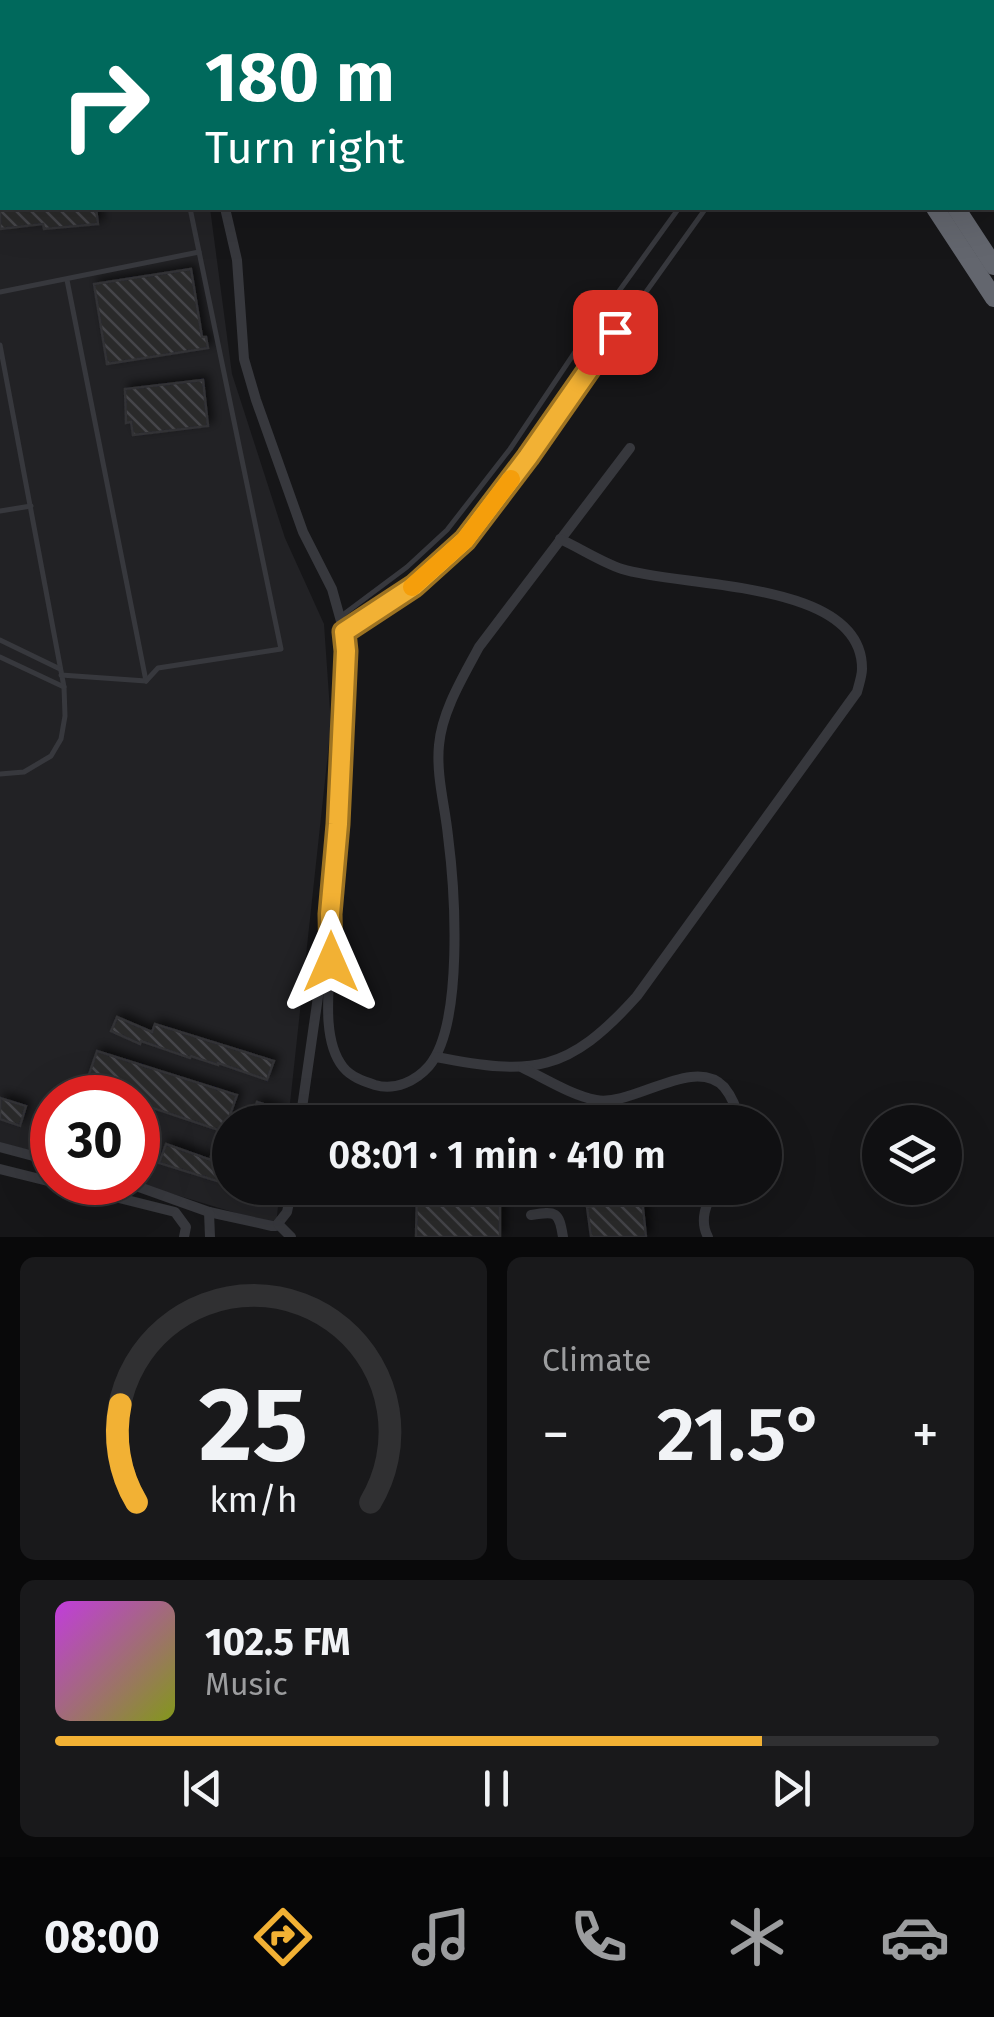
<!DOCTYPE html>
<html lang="en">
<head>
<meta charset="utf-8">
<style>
  body { margin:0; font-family:"Fira Sans",sans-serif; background:#19191b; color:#f1f3f6; height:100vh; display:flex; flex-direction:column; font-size:38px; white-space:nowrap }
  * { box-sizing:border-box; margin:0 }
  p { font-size:32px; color:#9c9d9f }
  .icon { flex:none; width:55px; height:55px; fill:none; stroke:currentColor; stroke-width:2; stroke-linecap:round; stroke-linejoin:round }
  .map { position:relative; height:1237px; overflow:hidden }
  .drawer { display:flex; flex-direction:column; gap:20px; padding:20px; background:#09090a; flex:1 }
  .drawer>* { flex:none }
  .guide { position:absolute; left:0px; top:0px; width:995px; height:210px; box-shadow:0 10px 40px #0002,0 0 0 2px #303032; background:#00695c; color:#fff; overflow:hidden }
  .tools { position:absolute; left:862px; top:1105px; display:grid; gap:20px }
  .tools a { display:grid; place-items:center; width:100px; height:100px; border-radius:50%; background:#101012; box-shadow:0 10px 40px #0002,0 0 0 2px #303032; font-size:50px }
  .speed { position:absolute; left:30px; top:1075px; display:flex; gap:20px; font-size:50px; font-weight:700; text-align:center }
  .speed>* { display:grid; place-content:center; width:130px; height:130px; border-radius:50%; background:#101012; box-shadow:0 10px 40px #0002,0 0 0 2px #303032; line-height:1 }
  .speed .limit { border:15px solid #d22; background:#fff; color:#111 }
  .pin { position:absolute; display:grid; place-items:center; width:85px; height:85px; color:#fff; margin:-42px; border-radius:20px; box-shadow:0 5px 15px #0006 }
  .me { position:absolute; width:110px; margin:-55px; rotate:0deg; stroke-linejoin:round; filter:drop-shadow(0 0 8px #0008) }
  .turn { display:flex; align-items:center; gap:35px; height:210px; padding:0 40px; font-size:45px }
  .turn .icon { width:130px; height:130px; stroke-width:2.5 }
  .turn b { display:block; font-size:70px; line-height:85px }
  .big { font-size:75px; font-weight:600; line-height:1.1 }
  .drawer .card { flex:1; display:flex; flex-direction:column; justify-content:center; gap:15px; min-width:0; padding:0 35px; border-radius:15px; background:#19191b }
  .drawer .dial { align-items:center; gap:0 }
  .dial svg { height:260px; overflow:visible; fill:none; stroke:#303032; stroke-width:7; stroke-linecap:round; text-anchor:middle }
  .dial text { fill:#f1f3f6; stroke:none }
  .song { display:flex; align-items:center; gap:30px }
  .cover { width:120px; height:120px; border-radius:15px; background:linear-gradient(135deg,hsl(290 70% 55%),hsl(70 70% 35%)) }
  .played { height:10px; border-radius:5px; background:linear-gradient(90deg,#f2b134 80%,#303032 80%) }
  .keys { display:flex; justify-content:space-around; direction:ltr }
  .heat { display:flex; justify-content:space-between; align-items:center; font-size:55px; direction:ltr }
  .drawer .tiles { flex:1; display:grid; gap:20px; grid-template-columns:1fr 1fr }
  .card:last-child { grid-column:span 2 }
  .trip { position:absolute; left:212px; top:1105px; width:570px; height:100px; border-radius:50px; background:#101012; box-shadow:0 10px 40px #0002,0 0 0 2px #303032; font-weight:600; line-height:100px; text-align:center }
  .tab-bar { display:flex; height:160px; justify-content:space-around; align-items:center; background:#060607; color:#9c9d9f }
  .tab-bar .icon { width:70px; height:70px }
  .tab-bar .current { color:#f2b134 }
  .tab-bar b { font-size:45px; color:#f1f3f6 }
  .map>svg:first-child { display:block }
</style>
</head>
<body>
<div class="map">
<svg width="994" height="1237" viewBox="0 0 994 1237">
  <defs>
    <pattern id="building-back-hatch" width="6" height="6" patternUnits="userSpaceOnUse" patternTransform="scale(2.5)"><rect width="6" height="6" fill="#29292c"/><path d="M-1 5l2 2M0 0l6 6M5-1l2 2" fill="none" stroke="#454548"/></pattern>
    <filter id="shadow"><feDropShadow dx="4.5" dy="-4.5" stdDeviation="5" flood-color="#0009"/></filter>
  </defs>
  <rect width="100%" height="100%" fill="#161618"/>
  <path fill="#222225" d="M0,0H195V2H2V208H210L232,374L285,538L324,624L331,725L288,1122H230V1188H280L276,1225L136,1183L138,1182V1098H52V1157L0,1142Z"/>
  <g fill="url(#building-back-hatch)" stroke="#303034" stroke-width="2.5" filter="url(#shadow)">
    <path d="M0,208H96L98,224L44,229L43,224L0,229Z"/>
    <path d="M191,269L202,337H206L208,348L107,364L94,284Z"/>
    <path d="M203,380L208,426L133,435L131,422L126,423L125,389Z"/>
    <path d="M117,1017L152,1032L155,1024L274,1061L267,1080L218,1063V1065L191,1056L190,1058L141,1041L140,1044L111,1031Z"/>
    <path d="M97,1051L237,1095L224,1132L153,1108V1110L138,1105V1098H111L84,1089Z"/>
    <path d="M0,1098L26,1106L20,1126L0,1119Z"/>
    <path d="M257,1102L280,1109L276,1122H250Z"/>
    <path d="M166,1144L211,1160V1157L230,1164V1185L159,1163Z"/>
    <path d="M417,1188H500V1237H416Z"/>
    <path d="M602,1188H641L646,1237H591L587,1207L604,1205Z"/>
  </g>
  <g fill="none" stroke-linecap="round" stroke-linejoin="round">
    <g stroke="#37383d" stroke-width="5">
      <path d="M148,0V2"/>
      <path d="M67,280L146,681"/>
      <path d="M0,292L199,252"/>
      <path d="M0,345L64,687L65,716L61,739L51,756L24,772L0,774"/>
      <path d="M0,511L31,506"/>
      <path d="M340,617L407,567L447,530L510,449L575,352L679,208"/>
      <path d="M347,631L413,585L465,540L528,457L706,208"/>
      <path d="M0,640L60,669"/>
      <path d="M0,657L64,687"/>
      <path d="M61,675L146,681"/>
      <path d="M146,681L158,668L281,649L190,208"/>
    </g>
    <g stroke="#37383d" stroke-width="10">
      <path d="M223,2L224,0"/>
      <path d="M225,208L237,260L244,359L256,400L303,532L332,589L344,632L346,651L336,871L300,1122"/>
      <path d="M331,940C331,977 319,1037 343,1067C351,1077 363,1081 375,1085C395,1091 416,1081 429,1066C464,1024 455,890 448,836C445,806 436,775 439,745C442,711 463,677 479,647L630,448"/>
      <path d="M436,1057C533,1076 568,1073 637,996L857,692C859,684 862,676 862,669C863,579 681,588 622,569C601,562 580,548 560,539"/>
      <path d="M523,1068C546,1079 571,1095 596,1100C633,1107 694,1055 724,1087C733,1098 737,1108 739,1122"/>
      <path d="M0,1147L52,1161"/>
      <path d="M0,1169L52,1182"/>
      <path d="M55,1182L175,1212L186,1227L184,1237"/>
      <path d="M125,1182L209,1212L272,1226H276L287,1212L292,1188"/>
      <path d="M209,1212L210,1237"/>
      <path d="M531,1215C556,1211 559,1211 563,1237"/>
      <path d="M278,1224L291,1237"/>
      <path d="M708,1237C699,1220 706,1204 715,1188"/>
    </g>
    <g stroke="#63666e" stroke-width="18">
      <path d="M802,0L803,2"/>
      <path d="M825,0L827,2"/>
      <path d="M935,208L994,298"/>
      <path d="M956,208L994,266"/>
    </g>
  </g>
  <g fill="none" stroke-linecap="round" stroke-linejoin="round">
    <defs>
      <path id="route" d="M331,962L330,914L338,824L346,651L344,632L414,586L465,540L528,457L615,332"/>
    </defs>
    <use href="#route" stroke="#9d7322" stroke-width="25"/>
    <use href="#route" stroke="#f2b134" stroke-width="18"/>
    <path stroke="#f59e0b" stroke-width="18" d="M412,587L465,540L511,479"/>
  </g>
</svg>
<div class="tools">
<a><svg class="icon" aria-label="layers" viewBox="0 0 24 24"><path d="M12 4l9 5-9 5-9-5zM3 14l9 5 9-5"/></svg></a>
</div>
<div class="speed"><div class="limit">30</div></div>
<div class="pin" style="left:615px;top:332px;background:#d93025"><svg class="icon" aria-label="arrive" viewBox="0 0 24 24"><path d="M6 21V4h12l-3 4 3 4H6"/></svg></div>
<svg class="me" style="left:331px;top:962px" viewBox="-20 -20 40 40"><path d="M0-17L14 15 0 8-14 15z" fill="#f2b134" stroke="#fff" stroke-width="4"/></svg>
<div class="trip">08:01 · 1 min · 410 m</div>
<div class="guide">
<div class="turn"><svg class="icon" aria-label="right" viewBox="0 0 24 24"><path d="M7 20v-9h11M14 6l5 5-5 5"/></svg><div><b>180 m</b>Turn right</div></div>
</div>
</div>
<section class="drawer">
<div class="tiles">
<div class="card dial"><svg viewBox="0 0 100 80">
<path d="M14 69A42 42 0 1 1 86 69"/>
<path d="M14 69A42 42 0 0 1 9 39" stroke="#f2b134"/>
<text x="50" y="56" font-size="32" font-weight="700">25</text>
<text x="50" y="72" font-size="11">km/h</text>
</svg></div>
<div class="card"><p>Climate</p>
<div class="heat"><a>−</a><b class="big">21.5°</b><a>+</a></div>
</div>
<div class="card">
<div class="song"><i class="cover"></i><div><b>102.5 FM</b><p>Music</p></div></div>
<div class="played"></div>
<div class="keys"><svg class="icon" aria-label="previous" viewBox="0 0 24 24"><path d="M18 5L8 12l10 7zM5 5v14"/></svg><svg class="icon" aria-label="pause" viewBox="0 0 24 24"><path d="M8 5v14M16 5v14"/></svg><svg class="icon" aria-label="next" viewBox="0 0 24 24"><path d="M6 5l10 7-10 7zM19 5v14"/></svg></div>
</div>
</div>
</section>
<nav class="tab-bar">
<b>08:00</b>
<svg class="icon current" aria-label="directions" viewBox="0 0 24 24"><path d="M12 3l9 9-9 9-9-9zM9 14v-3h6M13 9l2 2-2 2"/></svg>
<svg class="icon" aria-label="music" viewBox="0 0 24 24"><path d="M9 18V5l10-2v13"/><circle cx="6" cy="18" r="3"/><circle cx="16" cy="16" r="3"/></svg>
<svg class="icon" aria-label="phone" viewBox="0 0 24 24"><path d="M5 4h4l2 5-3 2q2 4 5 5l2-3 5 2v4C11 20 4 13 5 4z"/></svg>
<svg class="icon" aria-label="climate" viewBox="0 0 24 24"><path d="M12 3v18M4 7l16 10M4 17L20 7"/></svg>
<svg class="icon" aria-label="car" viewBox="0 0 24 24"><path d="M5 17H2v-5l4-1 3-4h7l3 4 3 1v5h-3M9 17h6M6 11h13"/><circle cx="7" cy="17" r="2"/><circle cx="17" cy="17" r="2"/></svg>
</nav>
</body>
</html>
